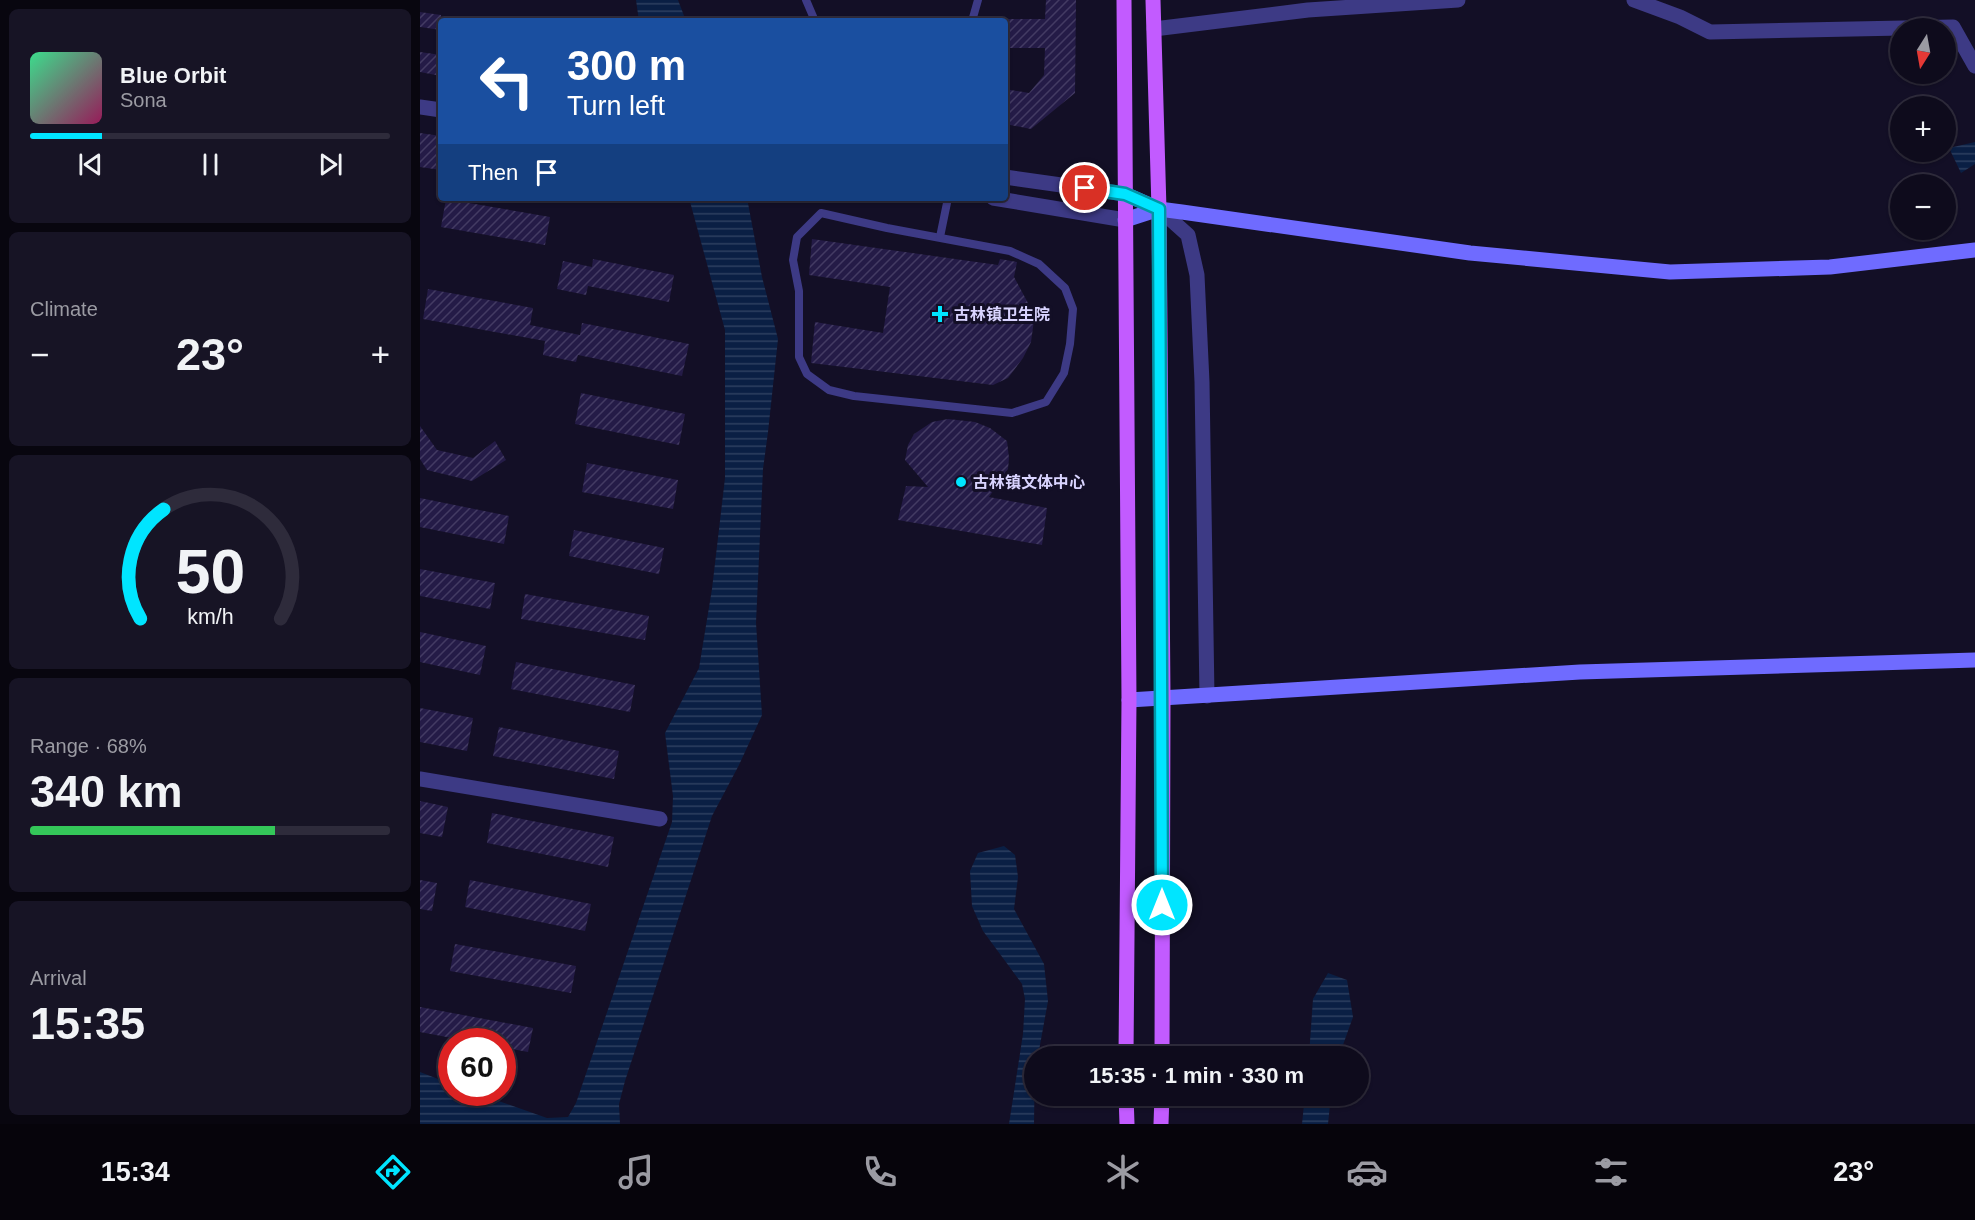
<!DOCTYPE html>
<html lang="en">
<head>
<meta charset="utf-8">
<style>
  body { margin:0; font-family:Arial,"Noto Sans SC",sans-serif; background:#171425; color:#f1f3f6; height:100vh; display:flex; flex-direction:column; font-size:22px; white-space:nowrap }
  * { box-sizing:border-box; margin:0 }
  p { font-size:20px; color:#9b9ba3 }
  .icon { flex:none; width:33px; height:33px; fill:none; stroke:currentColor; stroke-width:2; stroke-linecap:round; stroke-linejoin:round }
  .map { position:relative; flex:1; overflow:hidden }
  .drawer { display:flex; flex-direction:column; gap:9px; padding:9px; background:#08060f; width:420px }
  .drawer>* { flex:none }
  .banner { position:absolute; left:18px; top:18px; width:570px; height:183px; border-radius:6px; box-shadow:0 2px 4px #0004,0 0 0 2px #2e2b3b; background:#1a4fa0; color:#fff; overflow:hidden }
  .needle { width:39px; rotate:191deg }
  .buttons { position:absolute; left:1470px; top:18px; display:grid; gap:12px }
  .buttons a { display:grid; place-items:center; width:66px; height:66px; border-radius:50%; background:#0e0b1c; box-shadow:0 2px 4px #0004,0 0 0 2px #2e2b3b; font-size:30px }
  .speed { position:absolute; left:18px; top:1028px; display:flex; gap:12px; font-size:30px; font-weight:700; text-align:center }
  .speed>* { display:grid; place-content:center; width:78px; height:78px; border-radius:50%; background:#0e0b1c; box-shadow:0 2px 4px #0004,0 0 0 2px #2e2b3b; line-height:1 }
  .speed .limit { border:9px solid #d22; background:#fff; color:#111 }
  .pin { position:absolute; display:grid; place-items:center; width:51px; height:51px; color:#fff; margin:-26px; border:3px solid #fff; border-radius:50%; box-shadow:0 2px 6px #0007 }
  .me { position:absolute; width:66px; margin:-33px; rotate:0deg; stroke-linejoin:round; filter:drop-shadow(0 0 4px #0008) }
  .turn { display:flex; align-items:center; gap:21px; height:126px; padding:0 30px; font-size:27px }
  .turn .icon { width:78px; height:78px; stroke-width:2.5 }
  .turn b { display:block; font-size:42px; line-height:51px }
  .then { display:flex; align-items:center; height:57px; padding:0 30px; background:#0003; gap:12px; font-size:22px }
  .big { font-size:45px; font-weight:800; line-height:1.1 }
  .drawer .card { flex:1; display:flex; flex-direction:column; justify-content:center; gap:9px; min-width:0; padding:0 21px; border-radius:9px; background:#171425 }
  .drawer .dial { align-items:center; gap:0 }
  .dial svg { height:156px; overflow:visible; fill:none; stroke:#2e2b3b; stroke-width:7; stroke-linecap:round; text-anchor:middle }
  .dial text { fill:#f1f3f6; stroke:none }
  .song { display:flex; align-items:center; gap:18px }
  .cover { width:72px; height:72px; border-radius:9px; background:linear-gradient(135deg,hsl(150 70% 55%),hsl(330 70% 35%)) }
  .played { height:6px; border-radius:3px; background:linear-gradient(90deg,#00e5ff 20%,#2e2b3b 20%) }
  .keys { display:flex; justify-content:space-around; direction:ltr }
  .heat { display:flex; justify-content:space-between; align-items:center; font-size:33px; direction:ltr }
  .charge { height:9px; border-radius:4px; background:linear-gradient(90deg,#34c759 68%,#2e2b3b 0) }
  .trip { position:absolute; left:604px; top:1046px; width:345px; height:60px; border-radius:30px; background:#0e0b1c; box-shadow:0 2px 4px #0004,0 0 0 2px #2e2b3b; font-weight:800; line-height:60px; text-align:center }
  .tabs { display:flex; height:96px; justify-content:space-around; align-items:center; background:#06040b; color:#9b9ba3 }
  .tabs .icon { width:42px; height:42px }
  .tabs .current { color:#00e5ff }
  .tabs b { font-size:27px; color:#f1f3f6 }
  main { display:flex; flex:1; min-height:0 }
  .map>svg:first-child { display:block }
</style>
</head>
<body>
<main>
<section class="drawer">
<div class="card">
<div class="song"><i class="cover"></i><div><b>Blue Orbit</b><p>Sona</p></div></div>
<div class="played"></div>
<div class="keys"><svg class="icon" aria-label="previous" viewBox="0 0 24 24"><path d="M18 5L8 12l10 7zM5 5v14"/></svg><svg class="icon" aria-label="pause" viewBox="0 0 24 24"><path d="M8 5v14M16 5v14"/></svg><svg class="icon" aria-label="next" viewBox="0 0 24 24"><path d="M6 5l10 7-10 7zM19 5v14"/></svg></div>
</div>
<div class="card"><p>Climate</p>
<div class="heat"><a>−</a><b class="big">23°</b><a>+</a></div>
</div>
<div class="card dial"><svg viewBox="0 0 100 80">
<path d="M14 69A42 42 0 1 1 86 69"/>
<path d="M14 69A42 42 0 0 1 26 13" stroke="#00e5ff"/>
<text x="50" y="56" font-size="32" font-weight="700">50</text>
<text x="50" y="72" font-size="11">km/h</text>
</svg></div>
<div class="card"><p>Range · 68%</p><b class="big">340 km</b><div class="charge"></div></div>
<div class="card"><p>Arrival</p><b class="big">15:35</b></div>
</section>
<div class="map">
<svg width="1555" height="1124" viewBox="0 0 1555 1124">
  <defs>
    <pattern id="water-rules" width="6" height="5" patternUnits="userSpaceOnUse" patternTransform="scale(1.5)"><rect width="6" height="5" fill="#0a1f44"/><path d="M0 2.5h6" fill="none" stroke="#2d3f60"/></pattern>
    <pattern id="building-hatch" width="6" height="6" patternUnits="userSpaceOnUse" patternTransform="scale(1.5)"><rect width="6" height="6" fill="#241b47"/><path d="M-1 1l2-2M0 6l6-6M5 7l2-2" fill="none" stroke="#433b63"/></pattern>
  </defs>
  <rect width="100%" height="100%" fill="#130f26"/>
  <g fill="url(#water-rules)">
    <path d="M216,0H258L266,21H219Z"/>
    <path d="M1555,142V164L1541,173L1529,148Z"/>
    <path d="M269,198H327L342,277L358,339L348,432L343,469L336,623L342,715L319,765L292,816L205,1081L199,1104L200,1124H0V1072L31,1084L32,1092H53L127,1118L148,1117L156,1103L252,822L253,796L245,733L279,668L292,589L305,478V330Z"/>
    <path d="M584,846L595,855L598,877L594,909L624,964L628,1001L618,1056H615L614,1124H589L603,1034L605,999L602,984L563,931L552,906L550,871L558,853Z"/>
    <path d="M908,973L927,980L933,1017L919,1056H889L893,999Z"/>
    <path d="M885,1095H911L908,1124H882Z"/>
  </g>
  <g fill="url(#building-hatch)">
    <path d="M626,0H656L655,93L611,129L585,124V89L609,93L624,75L625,48H585V19H625Z"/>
    <path d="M0,12L21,15V30L0,27Z"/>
    <path d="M0,52L21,55V76L0,72Z"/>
    <path d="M0,133L21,136V170L0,167Z"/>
    <path d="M26,199L130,217L125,245L21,227Z"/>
    <path d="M392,239L578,265L580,259L597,262L594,277L608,303L614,320L611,342L603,358L588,378L573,385L391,363L395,322L463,333L470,287L389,275Z"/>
    <path d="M173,259L254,275L249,302L168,286L166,295L137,289L143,261L172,267Z"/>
    <path d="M8,289L113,308L110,325L160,335L162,323L269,344L262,376L158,355L156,362L123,355L125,341L3,319Z"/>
    <path d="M161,393L265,414L259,445L155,424Z"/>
    <path d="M528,419L555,422L570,428L587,441L589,458L588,469L569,497L627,508L622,545L478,520L486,486L508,487L485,460L488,445L494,434L512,422Z"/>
    <path d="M0,426L17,450L53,458L75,441L86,460L52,481L7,470L0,459Z"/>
    <path d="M167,463L258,480L253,509L162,492Z"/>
    <path d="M0,498L89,516L84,544L0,527Z"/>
    <path d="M154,530L244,548L239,574L149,556Z"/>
    <path d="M0,569L75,583L70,609L0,596Z"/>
    <path d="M105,594L229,616L225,640L101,619Z"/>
    <path d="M0,632L66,646L60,675L0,662Z"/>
    <path d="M96,662L215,685L210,712L91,689Z"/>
    <path d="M0,708L53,718L47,751L0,742Z"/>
    <path d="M79,727L199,751L194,779L73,756Z"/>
    <path d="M0,801L28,807L22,837L0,833Z"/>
    <path d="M72,813L194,837L188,867L67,843Z"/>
    <path d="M0,880L17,883L12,911L0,909Z"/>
    <path d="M50,880L171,904L165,931L45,907Z"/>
    <path d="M35,944L156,966L151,993L30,971Z"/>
    <path d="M0,1007L113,1028L108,1052L82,1047V1041H48L0,1032Z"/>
  </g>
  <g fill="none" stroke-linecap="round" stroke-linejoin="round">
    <g stroke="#3d3a85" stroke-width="8">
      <path d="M386,0L395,21"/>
      <path d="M552,21L558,0"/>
      <path d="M401,213L467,228L590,251L619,264L645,288L653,309L650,344L644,373L626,402L592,413L434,396L409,390L387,374L379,357V291L373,260L377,237Z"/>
      <path d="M520,237L528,198"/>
    </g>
    <g stroke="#3d3a85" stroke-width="15">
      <path d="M1214,0L1260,17L1290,32L1533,27L1555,66"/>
      <path d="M734,29L888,10L1038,0"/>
      <path d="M0,107L21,110"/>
      <path d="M585,177L705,194"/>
      <path d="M573,198L705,220"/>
      <path d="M739,209L768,235L777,275L782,382L787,696"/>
      <path d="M0,779L240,819"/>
    </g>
    <g stroke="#6f6bff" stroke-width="15">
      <path d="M705,194L739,209L762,212L1050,253L1250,272L1410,267L1555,250"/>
      <path d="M705,220L739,209"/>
      <path d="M709,700L1160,672L1555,660"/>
    </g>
    <g stroke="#c25bff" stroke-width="15">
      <path d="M704,0L709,700L706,1056"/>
      <path d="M733,0L739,209L743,698L742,1056"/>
      <path d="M706,1095L707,1124"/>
      <path d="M741,1124L742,1095"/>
    </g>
  </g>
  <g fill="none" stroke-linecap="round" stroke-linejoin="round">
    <defs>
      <path id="route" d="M665,188L705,194L739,209L742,905"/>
    </defs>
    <use href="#route" stroke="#0095a6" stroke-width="15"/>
    <use href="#route" stroke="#00e5ff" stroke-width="10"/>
  </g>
  <g fill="#00e5ff" stroke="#130f26" stroke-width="2">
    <path d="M517 305h6v6h6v6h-6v6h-6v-6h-6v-6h6z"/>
    <circle cx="541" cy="482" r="6"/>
  </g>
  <g text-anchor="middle" stroke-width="6" stroke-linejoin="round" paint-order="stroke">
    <g font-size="16" font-weight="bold" fill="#d9d4ff" stroke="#130f26" text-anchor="start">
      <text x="534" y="320">古林镇卫生院</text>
      <text x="553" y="488">古林镇文体中心</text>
    </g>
  </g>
</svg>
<div class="buttons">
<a><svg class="needle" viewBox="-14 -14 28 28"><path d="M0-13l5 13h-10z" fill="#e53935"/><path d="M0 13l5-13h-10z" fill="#9b9ba3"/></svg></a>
<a>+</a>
<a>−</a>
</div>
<div class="speed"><div class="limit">60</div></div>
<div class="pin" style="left:665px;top:188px;background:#d93025"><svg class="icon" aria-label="arrive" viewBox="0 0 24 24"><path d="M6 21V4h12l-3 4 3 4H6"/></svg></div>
<svg class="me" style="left:742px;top:905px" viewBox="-20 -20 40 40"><circle r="17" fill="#00e5ff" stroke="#fff" stroke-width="3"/><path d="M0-11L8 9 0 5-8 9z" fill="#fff"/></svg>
<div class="trip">15:35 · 1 min · 330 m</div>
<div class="banner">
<div class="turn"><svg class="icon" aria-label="left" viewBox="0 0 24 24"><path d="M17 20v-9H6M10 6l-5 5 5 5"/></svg><div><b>300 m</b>Turn left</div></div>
<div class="then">Then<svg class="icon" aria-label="arrive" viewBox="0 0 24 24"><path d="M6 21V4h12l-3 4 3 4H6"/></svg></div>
</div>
</div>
</main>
<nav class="tabs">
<b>15:34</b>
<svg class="icon current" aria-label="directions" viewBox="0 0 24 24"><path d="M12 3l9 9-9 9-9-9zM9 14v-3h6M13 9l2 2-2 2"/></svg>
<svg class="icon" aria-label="music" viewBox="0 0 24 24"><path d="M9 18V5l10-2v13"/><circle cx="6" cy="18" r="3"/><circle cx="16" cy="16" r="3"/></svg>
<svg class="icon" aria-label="phone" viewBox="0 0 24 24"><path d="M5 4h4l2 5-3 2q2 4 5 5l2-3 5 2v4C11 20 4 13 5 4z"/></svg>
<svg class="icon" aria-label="climate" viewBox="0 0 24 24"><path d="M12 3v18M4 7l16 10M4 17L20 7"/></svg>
<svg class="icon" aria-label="car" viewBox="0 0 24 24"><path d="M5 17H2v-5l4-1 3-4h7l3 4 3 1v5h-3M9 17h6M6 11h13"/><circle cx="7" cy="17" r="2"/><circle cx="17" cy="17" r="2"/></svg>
<svg class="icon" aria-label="filters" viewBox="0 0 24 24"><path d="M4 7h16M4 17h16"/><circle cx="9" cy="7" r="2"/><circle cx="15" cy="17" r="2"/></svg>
<b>23°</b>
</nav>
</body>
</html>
